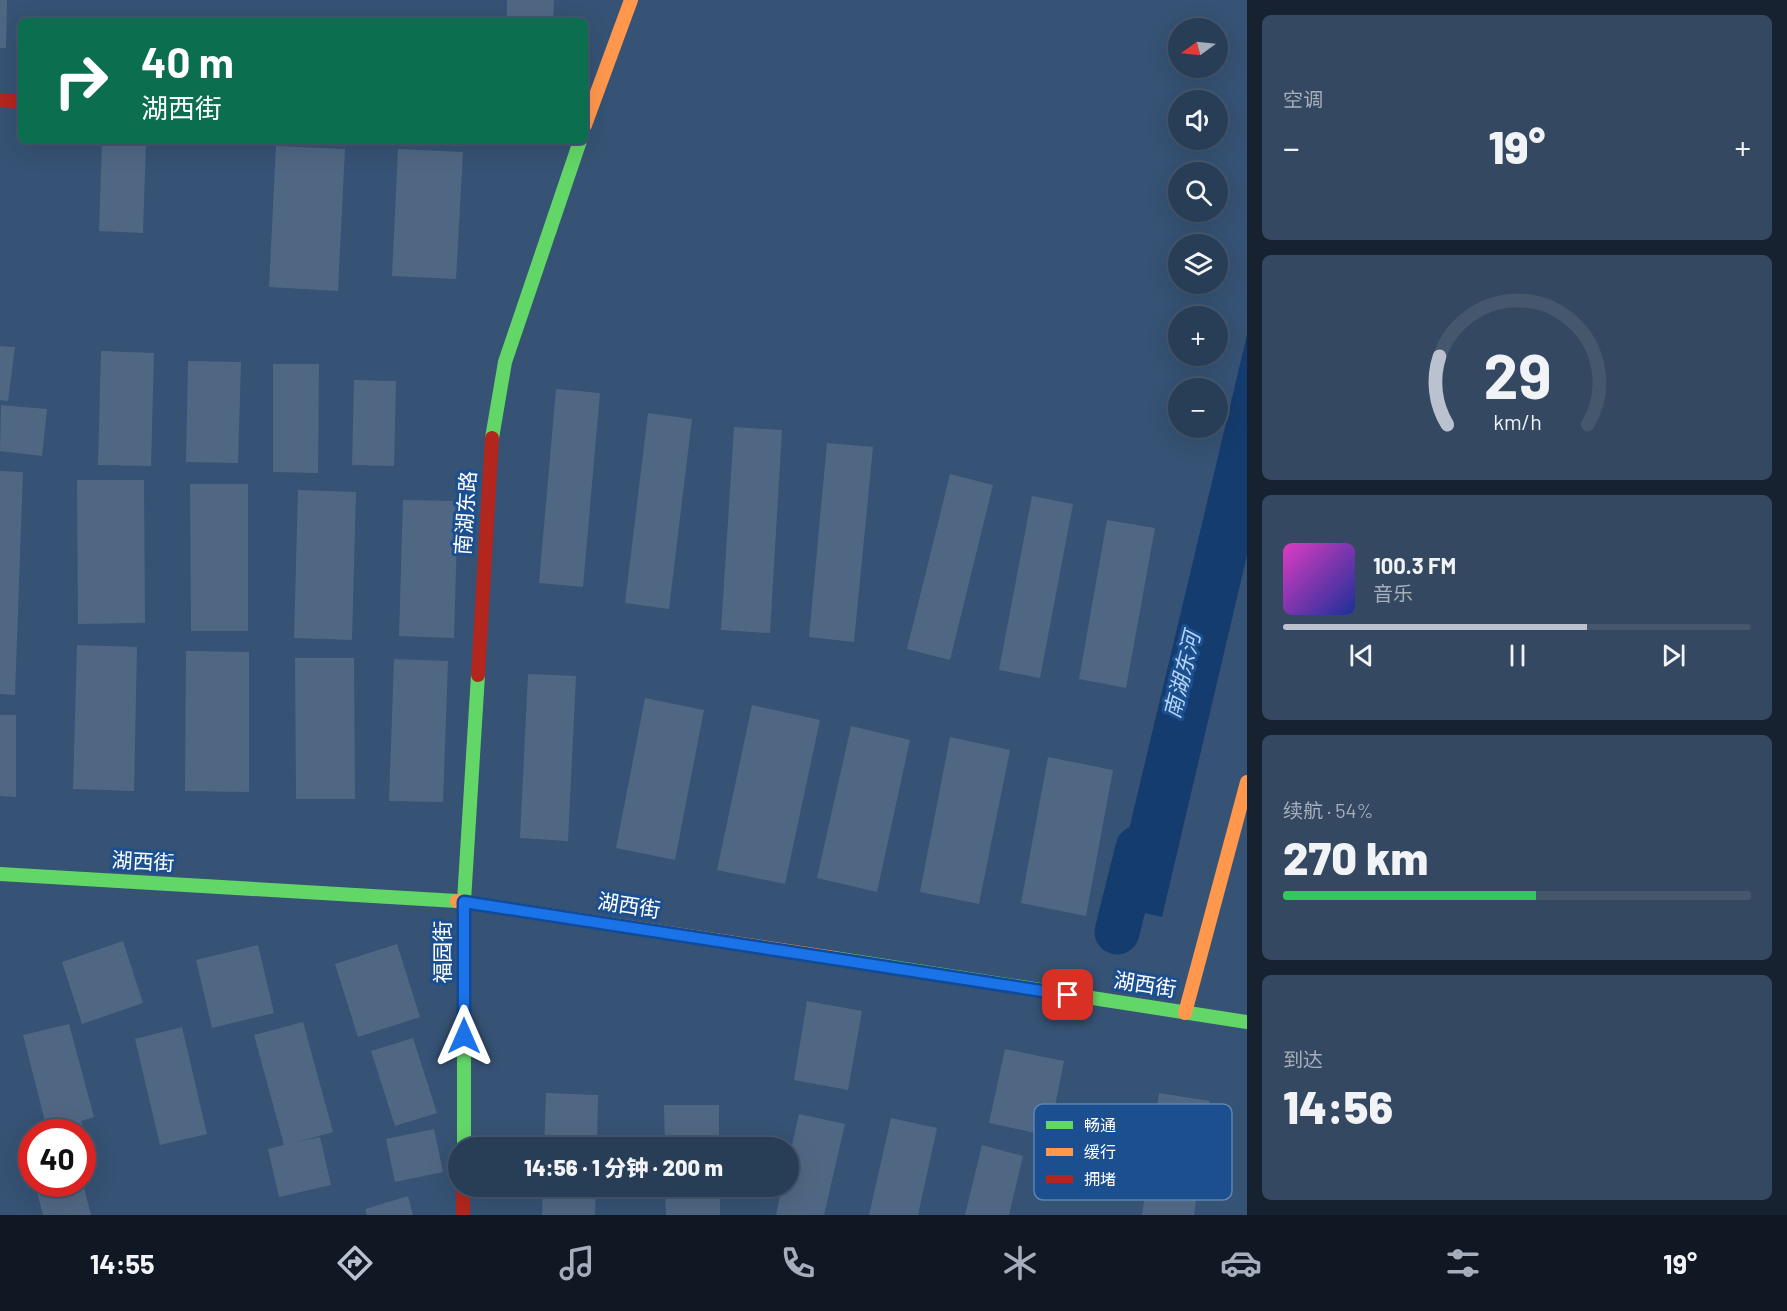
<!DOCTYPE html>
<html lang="zh">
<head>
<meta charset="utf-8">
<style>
  body { margin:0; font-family:Barlow,"Noto Sans SC",sans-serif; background:#344961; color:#f1f3f6; height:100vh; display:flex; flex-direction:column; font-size:22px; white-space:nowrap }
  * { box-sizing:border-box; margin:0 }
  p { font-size:20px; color:#a5aeba }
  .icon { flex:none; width:33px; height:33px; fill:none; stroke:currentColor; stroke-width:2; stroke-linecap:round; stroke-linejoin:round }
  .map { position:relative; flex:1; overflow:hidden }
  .panel { display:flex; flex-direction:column; gap:15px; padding:15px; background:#162230; width:540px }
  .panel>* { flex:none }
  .top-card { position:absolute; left:18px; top:18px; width:570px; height:126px; border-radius:9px; box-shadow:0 6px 24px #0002,0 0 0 2px #44576d; background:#0b6e4f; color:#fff; overflow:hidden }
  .needle { width:39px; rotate:255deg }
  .tools { position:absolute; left:1168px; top:18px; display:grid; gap:12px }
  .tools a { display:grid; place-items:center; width:60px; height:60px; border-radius:50%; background:#283e57; box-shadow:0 6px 24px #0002,0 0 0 2px #44576d; font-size:30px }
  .speed { position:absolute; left:18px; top:1119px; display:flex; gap:12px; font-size:30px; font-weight:700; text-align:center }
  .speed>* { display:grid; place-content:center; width:78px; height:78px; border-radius:50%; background:#283e57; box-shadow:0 6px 24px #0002,0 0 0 2px #44576d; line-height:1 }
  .speed .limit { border:9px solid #d22; background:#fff; color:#111 }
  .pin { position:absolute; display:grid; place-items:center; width:51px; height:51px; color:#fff; margin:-26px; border-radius:12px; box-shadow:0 3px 9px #0006 }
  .me { position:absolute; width:66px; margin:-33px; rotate:0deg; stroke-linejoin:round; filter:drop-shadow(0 0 4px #0008) }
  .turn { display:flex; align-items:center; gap:21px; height:126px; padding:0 24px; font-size:27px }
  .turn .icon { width:78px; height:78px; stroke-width:2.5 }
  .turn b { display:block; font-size:42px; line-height:51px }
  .big { font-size:45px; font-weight:800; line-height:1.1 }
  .panel .tile { flex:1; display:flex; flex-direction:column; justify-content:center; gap:9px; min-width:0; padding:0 21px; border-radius:9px; background:#344961 }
  .panel .dial { align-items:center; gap:0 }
  .dial svg { height:156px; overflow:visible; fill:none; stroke:#44576d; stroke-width:7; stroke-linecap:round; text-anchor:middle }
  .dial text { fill:#f1f3f6; stroke:none }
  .song { display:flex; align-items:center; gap:18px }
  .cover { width:72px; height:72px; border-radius:9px; background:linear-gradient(135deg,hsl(310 70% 55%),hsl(230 70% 35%)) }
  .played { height:6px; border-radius:3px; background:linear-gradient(90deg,#b9c2ce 65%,#44576d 65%) }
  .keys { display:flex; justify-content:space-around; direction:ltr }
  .heat { display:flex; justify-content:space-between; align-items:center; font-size:33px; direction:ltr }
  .charge { height:9px; border-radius:4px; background:linear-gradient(90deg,#34c759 54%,#44576d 0) }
  .trip { position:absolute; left:448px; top:1137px; width:351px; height:60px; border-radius:30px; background:#283e57; box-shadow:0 6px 24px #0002,0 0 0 2px #44576d; font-weight:800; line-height:60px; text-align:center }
  .tabs { display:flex; height:96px; justify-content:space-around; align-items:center; background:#101923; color:#a5aeba }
  .tabs .icon { width:42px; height:42px }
  .tabs .on { color:#b9c2ce }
  .tabs b { font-size:27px; color:#f1f3f6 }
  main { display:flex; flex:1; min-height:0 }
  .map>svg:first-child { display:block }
</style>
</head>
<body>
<main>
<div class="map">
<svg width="1247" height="1215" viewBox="0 0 1247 1215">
  <rect width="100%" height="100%" fill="#365274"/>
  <path fill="#153c6e" d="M1247,335V555L1162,917L1111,905Z"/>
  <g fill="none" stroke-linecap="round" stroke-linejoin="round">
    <path stroke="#153c6e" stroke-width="45" d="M1117,932L1138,848"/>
  </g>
  <g fill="#506783">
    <path d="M0,0H7L6,48H0Z"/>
    <path d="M507,0H554L553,21H507Z"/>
    <path d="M102,141H146L143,233L99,231Z"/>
    <path d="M276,146L345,149L338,291L269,287Z"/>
    <path d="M398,149L463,152L456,279L392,276Z"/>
    <path d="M0,346L15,347L8,401L0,400Z"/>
    <path d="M101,351L154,353L151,466L98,465Z"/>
    <path d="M188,361L241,362L238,463L186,462Z"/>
    <path d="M273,364H319L318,473L273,472Z"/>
    <path d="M354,380L396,381L394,466L352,465Z"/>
    <path d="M556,389L600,393L583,587L539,583Z"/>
    <path d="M1,405L47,409L42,456L0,451Z"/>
    <path d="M648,413L692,419L669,609L625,603Z"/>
    <path d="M734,427L782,430L770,633L721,630Z"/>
    <path d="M827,443L873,447L854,642L809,637Z"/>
    <path d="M0,471L23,472L15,695L0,694Z"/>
    <path d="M950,474L993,485L950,660L907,649Z"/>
    <path d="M77,480H144L145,623L78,624Z"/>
    <path d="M190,484H248V631H191Z"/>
    <path d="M298,490L356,492L352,640L294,638Z"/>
    <path d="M1032,496L1073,504L1040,678L999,670Z"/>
    <path d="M403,500L458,501L454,638L399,636Z"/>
    <path d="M1107,520L1155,528L1126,688L1079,679Z"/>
    <path d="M77,645L137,647L134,791L73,789Z"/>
    <path d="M186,651L249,652V792L185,791Z"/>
    <path d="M295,658H354L355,799H296Z"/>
    <path d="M394,659L448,661L443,802L389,801Z"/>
    <path d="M528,674L576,676L568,841L520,838Z"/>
    <path d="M645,698L704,710L675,860L616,848Z"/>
    <path d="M752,705L820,720L785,884L717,870Z"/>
    <path d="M0,715H16V797L0,796Z"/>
    <path d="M851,726L910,740L877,892L817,878Z"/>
    <path d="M950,737L1010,750L979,904L920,892Z"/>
    <path d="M1048,757L1113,770L1086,916L1021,903Z"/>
    <path d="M123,941L143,1003L82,1024L62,962Z"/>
    <path d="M397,944L420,1017L358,1037L335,964Z"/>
    <path d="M258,945L274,1013L212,1028L196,960Z"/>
    <path d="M807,1001L862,1011L848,1090L794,1080Z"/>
    <path d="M303,1022L333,1132L297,1142L320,1137L331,1185L279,1197L268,1149L284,1145L254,1035Z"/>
    <path d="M69,1024L94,1117L81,1121L93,1165L82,1168V1132H39L47,1129L23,1035Z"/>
    <path d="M182,1027L207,1134L160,1145L135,1039Z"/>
    <path d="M413,1038L437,1113L395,1126L371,1051Z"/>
    <path d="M1005,1049L1064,1061L1049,1136L989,1123Z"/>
    <path d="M546,1093L598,1095L597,1148H544Z"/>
    <path d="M1159,1093L1210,1101L1194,1215H1142Z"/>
    <path d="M664,1105H719V1148H665Z"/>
    <path d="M799,1114L845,1124L824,1215H776L782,1186H789V1158Z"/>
    <path d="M891,1118L937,1128L918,1215H869Z"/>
    <path d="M434,1129L443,1172L395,1182L386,1139Z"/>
    <path d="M982,1145L1023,1156L1009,1215H965Z"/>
    <path d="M35,1184H83L91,1215H43Z"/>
    <path d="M543,1186H596L595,1215H542Z"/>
    <path d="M665,1186H720V1215H666Z"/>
    <path d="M408,1196L413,1215H367L365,1209Z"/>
  </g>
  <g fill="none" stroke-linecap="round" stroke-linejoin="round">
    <g stroke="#63d668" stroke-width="14">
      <path d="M492,438L505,362L580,141"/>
      <path d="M0,874L457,901"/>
      <path d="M834,958L1247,1022"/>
      <path d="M464,1148V901L478,675"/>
    </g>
    <g stroke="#ff974d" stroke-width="14">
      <path d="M585,125L631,0"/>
      <path d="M457,901L834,958"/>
      <path d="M1185,1013L1247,782"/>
    </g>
    <g stroke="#b3261e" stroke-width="14">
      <path d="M0,100L21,102"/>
      <path d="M478,675L492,438"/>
      <path d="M463,1186V1215"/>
    </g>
  </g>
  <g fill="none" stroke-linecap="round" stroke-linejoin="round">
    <defs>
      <path id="route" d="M464,1036V902L1068,995"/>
    </defs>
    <use href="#route" stroke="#114b97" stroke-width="15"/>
    <use href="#route" stroke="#1a73e8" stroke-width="10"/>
  </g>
  <g text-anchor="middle" stroke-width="6" stroke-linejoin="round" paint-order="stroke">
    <g font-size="21" fill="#fff" stroke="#1b4f8f">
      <text transform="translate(466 513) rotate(-86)" y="7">南湖东路</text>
      <text transform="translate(143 862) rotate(3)" y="7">湖西街</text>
      <text transform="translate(629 906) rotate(9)" y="7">湖西街</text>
      <text transform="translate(443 952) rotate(-90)" y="7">福园街</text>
      <text transform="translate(1145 985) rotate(9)" y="7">湖西街</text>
    </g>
    <g font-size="22" font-style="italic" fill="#b5d3f5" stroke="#1b4f8f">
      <text transform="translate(1182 675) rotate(-76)" y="8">南湖东河</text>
    </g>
  </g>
  <rect x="1034" y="1104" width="198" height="96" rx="9" fill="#1b4f8f" stroke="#5f84b1" stroke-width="1.5"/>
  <rect x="1046" y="1121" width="27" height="8" fill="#63d668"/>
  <rect x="1046" y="1148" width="27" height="8" fill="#ff974d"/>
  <rect x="1046" y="1175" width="27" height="8" fill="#b3261e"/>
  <g font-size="16" fill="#fff">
    <text x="1084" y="1131">畅通</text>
    <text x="1084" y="1158">缓行</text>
    <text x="1084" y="1185">拥堵</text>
  </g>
</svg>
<div class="tools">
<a><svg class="needle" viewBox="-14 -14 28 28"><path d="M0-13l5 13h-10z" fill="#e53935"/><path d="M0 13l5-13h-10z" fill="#a5aeba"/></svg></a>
<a><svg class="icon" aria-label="sound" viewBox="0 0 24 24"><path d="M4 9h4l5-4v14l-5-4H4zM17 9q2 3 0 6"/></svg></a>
<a><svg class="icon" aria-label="search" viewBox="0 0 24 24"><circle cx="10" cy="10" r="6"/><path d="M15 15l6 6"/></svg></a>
<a><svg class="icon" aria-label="layers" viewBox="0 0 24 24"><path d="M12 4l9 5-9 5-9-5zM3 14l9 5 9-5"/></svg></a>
<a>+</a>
<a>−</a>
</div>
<div class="speed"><div class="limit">40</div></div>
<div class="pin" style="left:1068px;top:995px;background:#d93025"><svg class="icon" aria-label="arrive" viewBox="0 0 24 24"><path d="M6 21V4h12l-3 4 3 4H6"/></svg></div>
<svg class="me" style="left:464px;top:1036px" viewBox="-20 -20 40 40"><path d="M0-17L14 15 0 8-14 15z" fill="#1a73e8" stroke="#fff" stroke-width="4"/></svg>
<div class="trip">14:56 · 1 分钟 · 200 m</div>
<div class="top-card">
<div class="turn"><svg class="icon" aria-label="right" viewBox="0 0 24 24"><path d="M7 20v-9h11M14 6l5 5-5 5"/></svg><div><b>40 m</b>湖西街</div></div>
</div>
</div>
<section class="panel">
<div class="tile"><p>空调</p>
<div class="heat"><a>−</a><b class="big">19°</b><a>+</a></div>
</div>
<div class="tile dial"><svg viewBox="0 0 100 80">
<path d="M14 69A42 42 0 1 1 86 69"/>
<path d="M14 69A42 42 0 0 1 10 34" stroke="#b9c2ce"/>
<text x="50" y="56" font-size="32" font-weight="700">29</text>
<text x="50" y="72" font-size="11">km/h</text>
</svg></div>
<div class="tile">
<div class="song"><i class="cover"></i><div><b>100.3 FM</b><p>音乐</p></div></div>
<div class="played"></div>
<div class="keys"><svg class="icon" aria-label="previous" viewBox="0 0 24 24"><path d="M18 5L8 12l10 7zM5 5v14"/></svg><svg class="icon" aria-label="pause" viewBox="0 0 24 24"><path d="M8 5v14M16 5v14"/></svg><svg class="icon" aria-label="next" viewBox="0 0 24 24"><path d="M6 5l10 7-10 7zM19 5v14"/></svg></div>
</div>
<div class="tile"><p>续航 · 54%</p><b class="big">270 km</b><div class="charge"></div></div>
<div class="tile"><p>到达</p><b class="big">14:56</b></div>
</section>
</main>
<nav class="tabs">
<b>14:55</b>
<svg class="icon on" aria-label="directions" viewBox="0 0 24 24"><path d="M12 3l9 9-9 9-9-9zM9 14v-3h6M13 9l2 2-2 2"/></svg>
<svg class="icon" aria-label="music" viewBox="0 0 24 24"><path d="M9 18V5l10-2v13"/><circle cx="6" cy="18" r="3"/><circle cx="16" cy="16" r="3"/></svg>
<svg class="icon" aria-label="phone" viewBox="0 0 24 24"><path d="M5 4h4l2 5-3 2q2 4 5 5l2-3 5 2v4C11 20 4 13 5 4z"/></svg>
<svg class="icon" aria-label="climate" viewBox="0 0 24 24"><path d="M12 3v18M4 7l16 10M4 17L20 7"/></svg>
<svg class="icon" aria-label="car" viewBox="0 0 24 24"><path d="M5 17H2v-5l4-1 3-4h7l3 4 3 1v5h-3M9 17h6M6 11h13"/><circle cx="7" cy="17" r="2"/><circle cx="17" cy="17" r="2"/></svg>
<svg class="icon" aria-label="filters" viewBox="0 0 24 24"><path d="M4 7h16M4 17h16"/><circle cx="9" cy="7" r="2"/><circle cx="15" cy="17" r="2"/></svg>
<b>19°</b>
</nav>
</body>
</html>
